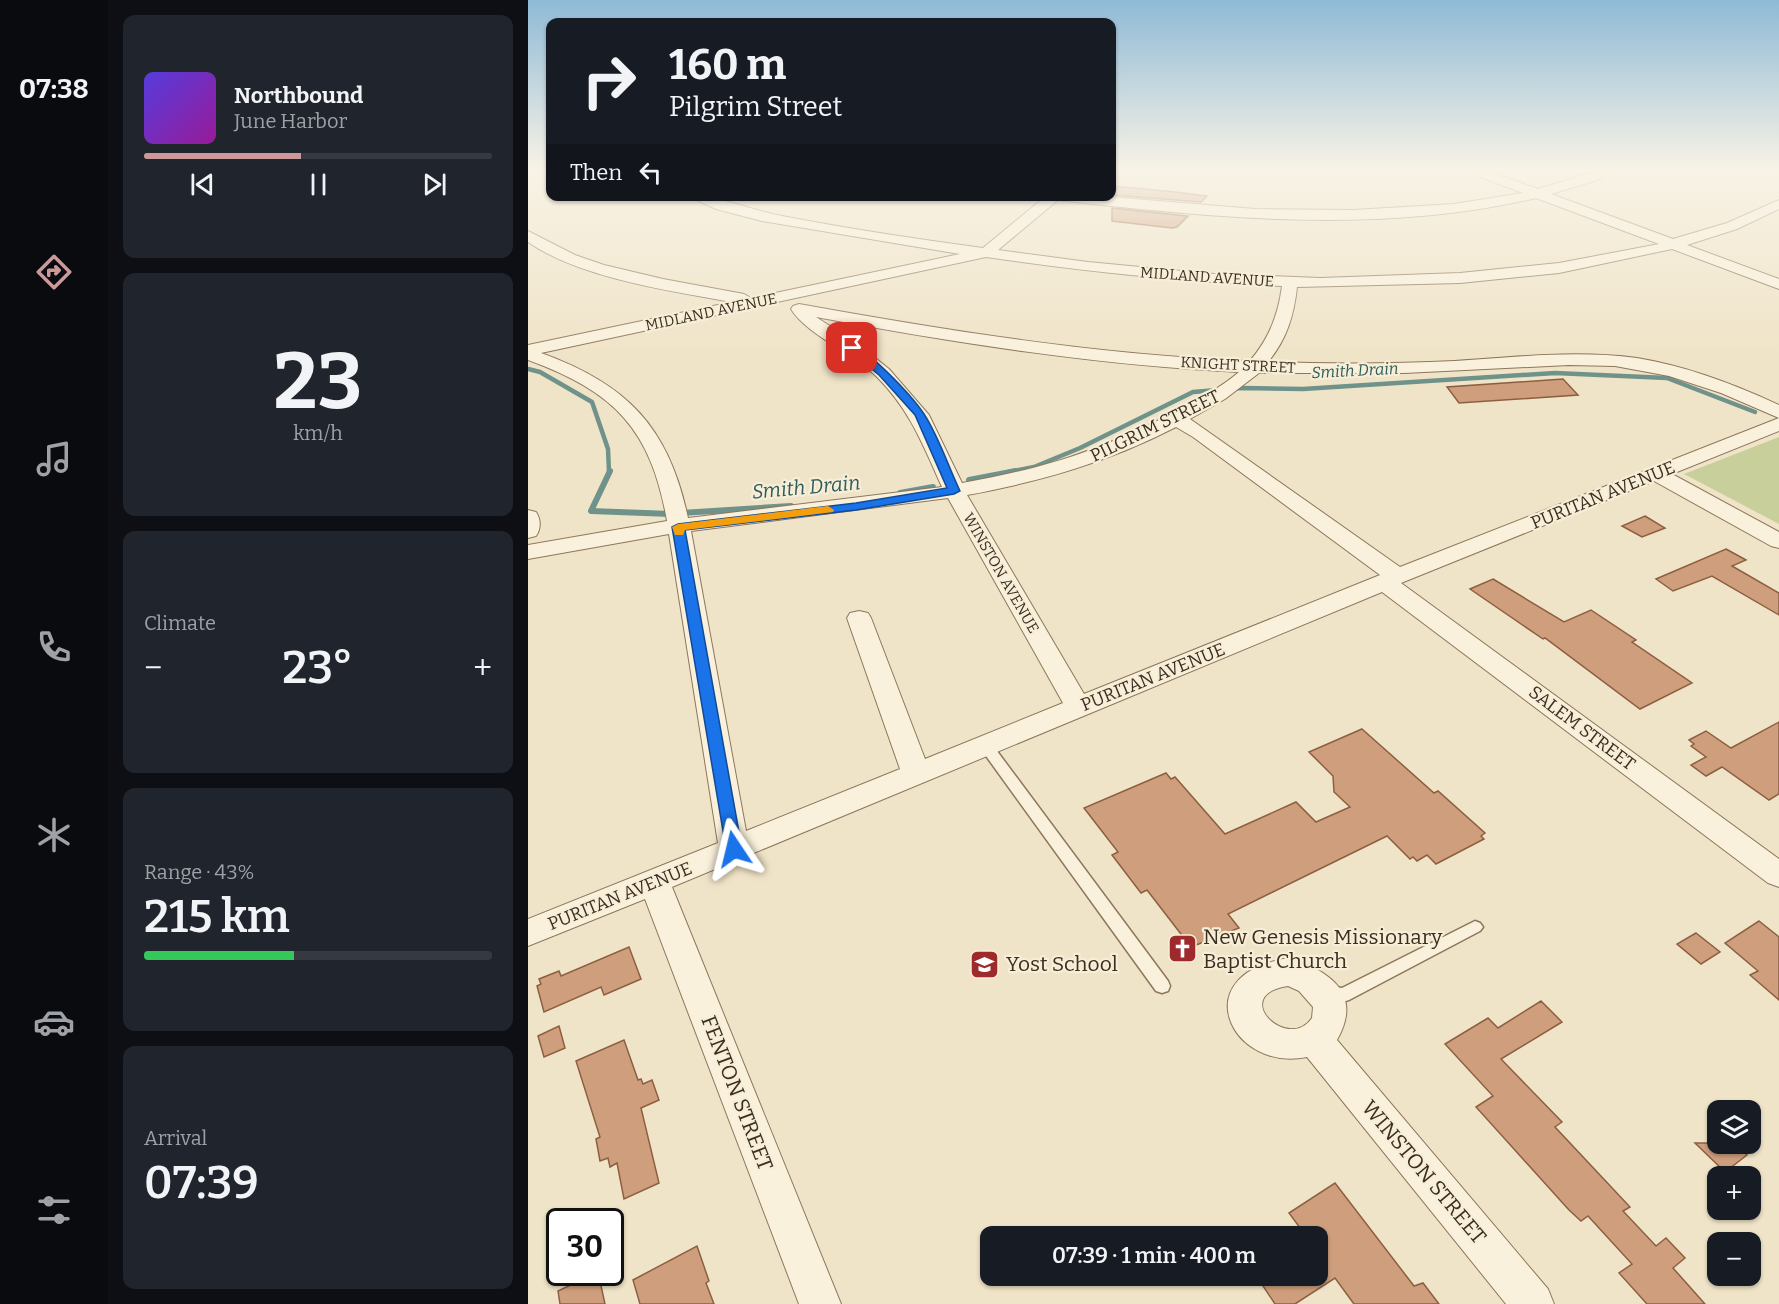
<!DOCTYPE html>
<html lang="en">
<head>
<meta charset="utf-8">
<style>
  body { margin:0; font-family:Bitter,serif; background:#20242c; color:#f1f3f6; height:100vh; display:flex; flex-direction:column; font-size:22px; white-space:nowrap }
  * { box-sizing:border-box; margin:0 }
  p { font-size:20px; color:#9ea1a6 }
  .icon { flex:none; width:33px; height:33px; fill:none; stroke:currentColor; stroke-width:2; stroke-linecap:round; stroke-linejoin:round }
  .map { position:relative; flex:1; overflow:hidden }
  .details { display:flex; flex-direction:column; gap:15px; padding:15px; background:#0d0f14; width:420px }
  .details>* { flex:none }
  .hud { position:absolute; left:18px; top:18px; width:570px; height:183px; border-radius:12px; box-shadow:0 2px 4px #0004; background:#171b24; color:#f1f3f6; overflow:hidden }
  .tools { position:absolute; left:1179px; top:1100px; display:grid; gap:12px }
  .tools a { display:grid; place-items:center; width:54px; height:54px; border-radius:12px; background:#171b24; box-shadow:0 2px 4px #0004; font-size:30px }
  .speed { position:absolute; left:18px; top:1208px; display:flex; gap:12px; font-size:30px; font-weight:700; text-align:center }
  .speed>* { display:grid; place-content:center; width:78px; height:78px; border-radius:50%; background:#171b24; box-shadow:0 2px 4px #0004; line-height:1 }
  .speed .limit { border:3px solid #111; border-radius:9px; background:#fff; color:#111 }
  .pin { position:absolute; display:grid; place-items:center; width:51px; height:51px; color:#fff; margin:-26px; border-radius:12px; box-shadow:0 3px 9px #0006 }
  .me { position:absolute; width:66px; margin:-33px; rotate:350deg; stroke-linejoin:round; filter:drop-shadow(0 0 4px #0008) }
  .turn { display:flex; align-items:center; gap:21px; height:126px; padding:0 24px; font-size:27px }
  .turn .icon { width:78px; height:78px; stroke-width:2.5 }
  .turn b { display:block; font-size:42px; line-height:51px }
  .then { display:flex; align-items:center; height:57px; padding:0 24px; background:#0003; gap:12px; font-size:22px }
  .big { font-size:45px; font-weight:600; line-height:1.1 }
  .details .card { flex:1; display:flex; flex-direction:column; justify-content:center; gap:9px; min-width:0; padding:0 21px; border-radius:12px; background:#20242c }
  .details .dial { align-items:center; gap:0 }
  .dial b { font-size:78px; line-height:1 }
  .song { display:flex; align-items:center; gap:18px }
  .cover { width:72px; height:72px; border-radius:9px; background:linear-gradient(135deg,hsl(250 70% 55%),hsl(300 70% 35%)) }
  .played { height:6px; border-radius:3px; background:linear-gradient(90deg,#cc999b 45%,#363941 45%) }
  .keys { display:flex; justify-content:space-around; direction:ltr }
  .heat { display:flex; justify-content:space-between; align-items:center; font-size:33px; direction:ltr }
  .charge { height:9px; border-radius:4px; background:linear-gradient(90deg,#34c759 43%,#363941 0) }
  .trip { position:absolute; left:452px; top:1226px; width:348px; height:60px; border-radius:12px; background:#171b24; box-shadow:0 2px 4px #0004; font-weight:600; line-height:60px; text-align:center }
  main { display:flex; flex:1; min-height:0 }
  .tabs { display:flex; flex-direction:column; width:108px; justify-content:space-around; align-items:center; background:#090b0e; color:#9ea1a6 }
  .tabs .icon { width:42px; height:42px }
  .tabs .current { color:#cc999b }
  .tabs b { font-size:27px; color:#f1f3f6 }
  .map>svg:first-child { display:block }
</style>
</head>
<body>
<main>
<nav class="tabs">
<b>07:38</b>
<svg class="icon current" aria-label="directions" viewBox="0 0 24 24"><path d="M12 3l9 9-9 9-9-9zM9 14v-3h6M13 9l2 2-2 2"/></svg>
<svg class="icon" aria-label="music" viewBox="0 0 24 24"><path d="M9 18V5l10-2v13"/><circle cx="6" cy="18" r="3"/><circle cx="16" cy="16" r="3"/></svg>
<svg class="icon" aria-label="phone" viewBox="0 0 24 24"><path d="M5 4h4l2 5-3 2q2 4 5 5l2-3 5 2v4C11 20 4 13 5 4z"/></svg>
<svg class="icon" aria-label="climate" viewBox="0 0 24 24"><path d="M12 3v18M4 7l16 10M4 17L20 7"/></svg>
<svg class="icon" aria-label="car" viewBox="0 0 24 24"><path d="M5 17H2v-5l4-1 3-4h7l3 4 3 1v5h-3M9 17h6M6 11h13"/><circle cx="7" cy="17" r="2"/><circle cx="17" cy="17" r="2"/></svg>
<svg class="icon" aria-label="filters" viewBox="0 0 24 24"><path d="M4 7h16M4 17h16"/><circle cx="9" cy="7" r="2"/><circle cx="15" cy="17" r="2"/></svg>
</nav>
<section class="details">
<div class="card">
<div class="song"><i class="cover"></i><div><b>Northbound</b><p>June Harbor</p></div></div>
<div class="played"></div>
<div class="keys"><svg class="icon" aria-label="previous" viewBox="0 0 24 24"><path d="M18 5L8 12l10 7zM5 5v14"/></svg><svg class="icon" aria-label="pause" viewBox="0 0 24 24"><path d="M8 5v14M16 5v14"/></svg><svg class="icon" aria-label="next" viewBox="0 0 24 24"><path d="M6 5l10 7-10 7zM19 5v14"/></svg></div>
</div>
<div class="card dial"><b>23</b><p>km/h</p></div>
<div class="card"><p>Climate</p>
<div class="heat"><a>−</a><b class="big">23°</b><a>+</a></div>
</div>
<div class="card"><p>Range · 43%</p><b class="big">215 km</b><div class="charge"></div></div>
<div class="card"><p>Arrival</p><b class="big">07:39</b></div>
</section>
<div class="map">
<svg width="1251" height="1304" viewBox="0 0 1251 1304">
  <rect width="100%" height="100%" fill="#f0e4c8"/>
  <path fill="#c9cf9b" d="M1251,437V524L1156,474Z"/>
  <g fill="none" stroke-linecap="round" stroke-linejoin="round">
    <g stroke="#6f938a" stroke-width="4.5">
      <path d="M0,369L12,372L64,402L80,449L81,472"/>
      <path d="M480,472L506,467L552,448L665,392L714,388L775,389L1027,373L1139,378L1227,412"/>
    </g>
    <g stroke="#6f938a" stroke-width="6">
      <path d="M82,471L63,511L143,514"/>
      <path d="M441,480L488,471"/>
      <path d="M372,493L405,487"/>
      <path d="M153,513L263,506"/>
    </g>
  </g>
  <g fill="#cf9f7d" stroke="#8d5f41" stroke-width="1.5">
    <path d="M584,186L647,192L679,196L673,202L584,195Z"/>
    <path d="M584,208L649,215L660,216L649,227L644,228L584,221Z"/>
    <path d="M1035,379L1050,395L931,403L919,387Z"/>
    <path d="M1117,516L1137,528L1114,537L1094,526Z"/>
    <path d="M1198,549L1218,560L1204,566L1251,593V615L1184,576L1145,591L1128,579Z"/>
    <path d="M965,579L1036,622L1063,610L1108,640L1104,642L1164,683L1112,709L1017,638L1015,639L942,589Z"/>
    <path d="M1251,722V794L1241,800L1194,767L1178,776L1163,765L1178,757L1163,746L1166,744L1161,740L1178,731L1203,748Z"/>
    <path d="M834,729L906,793L910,791L957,833L953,836L956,839L908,864L899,855L889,861L885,857L882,859L859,836L700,914L711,928L663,947L619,890L613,893L584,855L590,852L556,808L638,773L643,779L647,777L697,834L768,802L788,822L822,807L806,792L805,776L781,752Z"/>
    <path d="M1231,921L1251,937V1000L1222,975L1230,971L1197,943Z"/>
    <path d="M1168,933L1192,952L1173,964L1149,944Z"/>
    <path d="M101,947L113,979L76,995L73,987L16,1012L9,986L13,984L11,979L31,971L33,976Z"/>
    <path d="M1013,1001L1034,1022L973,1059L1034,1122L1027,1127L1102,1207L1095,1211L1128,1246L1138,1238L1157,1258L1145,1268L1177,1304H1119L1091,1273L1104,1264L1060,1216L1053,1221L1041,1210L948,1107L965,1096L917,1044L960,1018L970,1028Z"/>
    <path d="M31,1026L37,1048L16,1057L10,1036Z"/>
    <path d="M96,1040L110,1080L113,1079L115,1084L124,1080L131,1100L113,1108L131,1183L96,1199L89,1163L82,1167L80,1158L72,1161L68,1139L72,1137L48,1061Z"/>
    <path d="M1167,1143H1206L1219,1155L1197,1172Z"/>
    <path d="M807,1183L886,1286L895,1283L911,1304H826L807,1278L767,1304H747L735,1286L753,1275H789V1236H778L761,1213Z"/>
    <path d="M169,1246L181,1281L178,1283L186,1304H112L105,1280Z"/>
    <path d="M70,1272L77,1304H32L30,1291Z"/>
  </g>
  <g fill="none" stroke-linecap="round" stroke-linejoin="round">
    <defs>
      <g id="lane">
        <path d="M458,742L463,743L640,981L642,986L640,991L634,993L628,991L453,749L451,746L453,743Z"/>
        <path d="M947,921L952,923L955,927L952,931L821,1000C812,1003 803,1001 794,998L792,993L794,988L800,986L814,988Z"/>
      </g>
      <g id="street">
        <path d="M0,171H7L0,175Z"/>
        <path d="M943,171H960L1010,189L1069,171H1086L1066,181L1023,194L1145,239L1199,223L1251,200V209L1209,229L1159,245L1251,279V289L1144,249L1031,273L932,283L769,287C766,315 759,339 740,362C802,364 865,364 927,361C988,357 1048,350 1109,358C1158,366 1206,384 1251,405V418L1193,393L1141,376L1087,366L1041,365L876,373H731L697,399L662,419L872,567L1251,418V431L1144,474L1251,532V548L1243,546L1126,481L873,583L1251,859V887L1240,883L854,592L144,887L313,1304H271L117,899L0,946V919L190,843L141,534L0,559V545L139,521C123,429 87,392 0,360V345L204,302C142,291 52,278 0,242V231L47,255L76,265L135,279L216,294L223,298L432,254L234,221L188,209L160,196C191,196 223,210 254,216C321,229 388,239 455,248L518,196H570L727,209L826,210L926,204L995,193L944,174ZM1008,198L1131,244L1031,263L932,273L792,278L686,274L560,262L470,250L530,200C687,218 853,235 1008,198ZM458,257C556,271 654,282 754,286C750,316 741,338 722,361C570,355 421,331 271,304L265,306L263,309C278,334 326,354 349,377C382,410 395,445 414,487L160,518C141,427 99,384 13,353ZM288,317C428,343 568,365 711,372C690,390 665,402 641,415C569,452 513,469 434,483L401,415L361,369L330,344ZM648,427L665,437L852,575L556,694L439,495C515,481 580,462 648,427ZM420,498L535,703L397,759L343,618L340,613L331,611L322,613L319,618L372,769L218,831L163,531Z"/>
        <path d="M0,510L8,512C13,519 13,529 8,536L0,538Z"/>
        <path d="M762,958C803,972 835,994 809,1040L1020,1289L1026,1304H978L779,1057C703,1073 655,973 762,958ZM760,986L771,991L785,1007L784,1018C760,1053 700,995 760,986Z"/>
      </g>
    </defs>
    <use href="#lane" stroke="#8d765c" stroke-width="3"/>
    <use href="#street" stroke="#8d765c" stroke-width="2"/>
    <use href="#lane" fill="#faf1dc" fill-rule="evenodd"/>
    <use href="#street" fill="#faf1dc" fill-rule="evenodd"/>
  </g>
  <linearGradient id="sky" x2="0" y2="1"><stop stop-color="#8fbad6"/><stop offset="0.48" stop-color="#f8f3e6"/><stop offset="1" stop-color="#f8f3e6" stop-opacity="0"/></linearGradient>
  <rect width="1251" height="353" fill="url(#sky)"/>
  <path fill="#1a73e8" stroke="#114b97" stroke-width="1.5" d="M321,346C337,344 386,399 396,414C411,437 420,466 432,491L426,494L328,510L157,530L214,849L212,853H200L198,849L144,527L150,524L328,503L419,488L387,415L351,375L321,350Z"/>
  <path fill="#f59e0b" d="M300,506L306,510L305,512L157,530L155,535H147L144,527L150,524Z"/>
  <defs>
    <symbol id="church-square" viewBox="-11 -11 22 22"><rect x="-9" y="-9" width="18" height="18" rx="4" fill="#9e2a2b" stroke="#f7eed8"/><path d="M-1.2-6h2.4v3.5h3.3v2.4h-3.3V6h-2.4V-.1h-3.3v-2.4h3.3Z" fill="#fff"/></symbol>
    <symbol id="school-square" viewBox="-11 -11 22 22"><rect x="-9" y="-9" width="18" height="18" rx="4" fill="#9e2a2b" stroke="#f7eed8"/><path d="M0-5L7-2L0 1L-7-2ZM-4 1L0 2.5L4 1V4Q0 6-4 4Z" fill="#fff"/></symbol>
  </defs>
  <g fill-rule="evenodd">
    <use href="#church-square" x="638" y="932" width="33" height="33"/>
    <use href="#school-square" x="440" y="948" width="33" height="33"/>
  </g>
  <g text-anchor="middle" stroke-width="4.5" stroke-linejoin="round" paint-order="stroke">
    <g font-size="15" fill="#3d2e20" stroke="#f7eed8">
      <text transform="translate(679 277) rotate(4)" y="5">MIDLAND AVENUE</text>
      <text transform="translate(183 312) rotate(-12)" y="5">MIDLAND AVENUE</text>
      <text transform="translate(710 365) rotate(3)" y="5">KNIGHT STREET</text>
      <text transform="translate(473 573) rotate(60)" y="5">WINSTON AVENUE</text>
    </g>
    <g font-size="16" font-style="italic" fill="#2f5d5a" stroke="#f7eed8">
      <text transform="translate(827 370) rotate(-3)" y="6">Smith Drain</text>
    </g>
    <g font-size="18" fill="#3d2e20" stroke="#f7eed8">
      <text transform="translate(627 426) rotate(-26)" y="6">PILGRIM STREET</text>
      <text transform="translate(1075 495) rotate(-22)" y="6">PURITAN AVENUE</text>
      <text transform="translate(625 677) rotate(-22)" y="6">PURITAN AVENUE</text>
      <text transform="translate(1054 728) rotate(37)" y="6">SALEM STREET</text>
      <text transform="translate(92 896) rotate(-22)" y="6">PURITAN AVENUE</text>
    </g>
    <g font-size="20" font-style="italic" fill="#2f5d5a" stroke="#f7eed8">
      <text transform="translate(278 487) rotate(-5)" y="7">Smith Drain</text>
    </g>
    <g font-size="21" fill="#3d2e20" stroke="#f7eed8" text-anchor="start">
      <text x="675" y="944">New Genesis Missionary<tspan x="675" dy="24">Baptist Church</tspan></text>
      <text x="478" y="971">Yost School</text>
    </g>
    <g font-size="21" fill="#3d2e20" stroke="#f7eed8">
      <text transform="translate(209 1093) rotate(69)" y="7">FENTON STREET</text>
      <text transform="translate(896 1172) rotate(50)" y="7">WINSTON STREET</text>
    </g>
  </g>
</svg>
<div class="tools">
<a><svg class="icon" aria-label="layers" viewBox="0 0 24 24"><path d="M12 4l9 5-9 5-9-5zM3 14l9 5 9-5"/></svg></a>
<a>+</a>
<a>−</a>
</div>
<div class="speed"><div class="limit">30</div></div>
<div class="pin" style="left:324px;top:348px;background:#d93025"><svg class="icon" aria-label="arrive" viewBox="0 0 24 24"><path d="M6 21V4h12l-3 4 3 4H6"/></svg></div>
<svg class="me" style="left:206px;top:849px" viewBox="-20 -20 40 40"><path d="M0-17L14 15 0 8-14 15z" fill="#1a73e8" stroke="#fff" stroke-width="4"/></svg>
<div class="trip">07:39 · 1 min · 400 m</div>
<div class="hud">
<div class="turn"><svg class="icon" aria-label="right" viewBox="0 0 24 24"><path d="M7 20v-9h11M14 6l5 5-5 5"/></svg><div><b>160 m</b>Pilgrim Street</div></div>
<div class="then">Then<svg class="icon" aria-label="left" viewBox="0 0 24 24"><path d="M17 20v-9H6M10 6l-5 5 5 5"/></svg></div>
</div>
</div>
</main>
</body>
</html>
